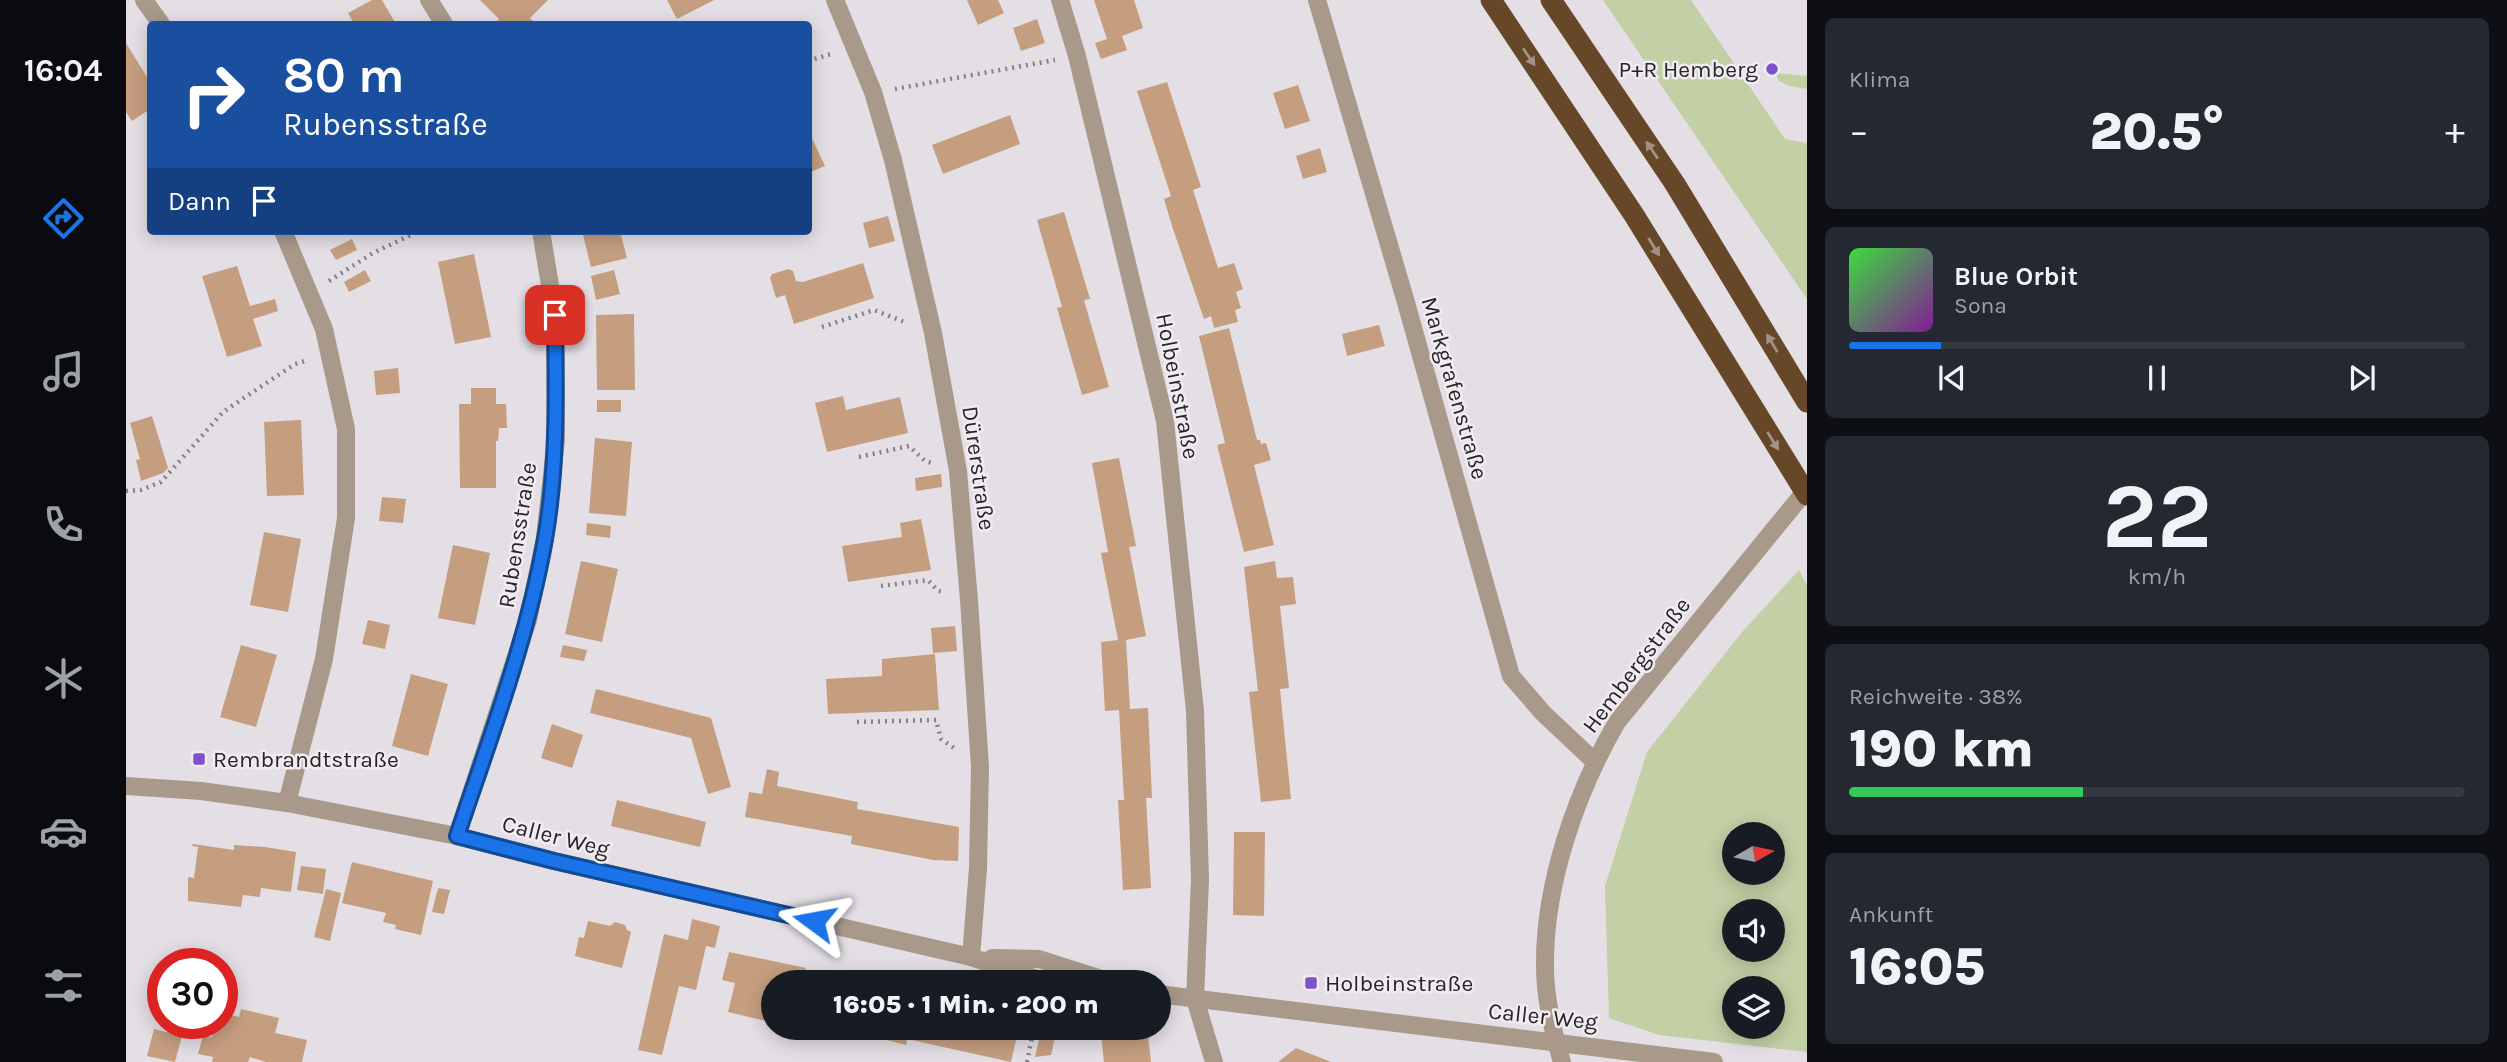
<!DOCTYPE html>
<html lang="de">
<head>
<meta charset="utf-8">
<style>
  body { margin:0; font-family:Karla,sans-serif; background:#242831; color:#f1f3f6; height:100vh; display:flex; flex-direction:column; font-size:26px; white-space:nowrap }
  * { box-sizing:border-box; margin:0 }
  p { font-size:23px; color:#9ea1a6 }
  .icon { flex:none; width:38px; height:38px; fill:none; stroke:currentColor; stroke-width:2; stroke-linecap:round; stroke-linejoin:round }
  .map { position:relative; flex:1; overflow:hidden }
  .details { display:flex; flex-direction:column; gap:18px; padding:18px; background:#0d0f14; width:700px }
  .details>* { flex:none }
  .guide { position:absolute; left:21px; top:21px; width:665px; height:214px; border-radius:7px; box-shadow:0 4px 18px #0003; background:#1a4fa0; color:#fff; overflow:hidden }
  .needle { width:46px; rotate:81deg }
  .fabs { position:absolute; left:1596px; top:822px; display:grid; gap:14px }
  .fabs a { display:grid; place-items:center; width:63px; height:63px; border-radius:50%; background:#171b24; box-shadow:0 4px 18px #0003; font-size:35px }
  .speed { position:absolute; left:21px; top:948px; display:flex; gap:14px; font-size:35px; font-weight:700; text-align:center }
  .speed>* { display:grid; place-content:center; width:91px; height:91px; border-radius:50%; background:#171b24; box-shadow:0 4px 18px #0003; line-height:1 }
  .speed .limit { border:10px solid #d22; background:#fff; color:#111 }
  .pin { position:absolute; display:grid; place-items:center; width:60px; height:60px; color:#fff; margin:-30px; border-radius:14px; box-shadow:0 4px 10px #0006 }
  .me { position:absolute; width:77px; margin:-38px; rotate:283deg; stroke-linejoin:round; filter:drop-shadow(0 0 5px #0008) }
  .turn { display:flex; align-items:center; gap:24px; height:147px; padding:0 21px; font-size:32px }
  .turn .icon { width:91px; height:91px; stroke-width:2.5 }
  .turn b { display:block; font-size:49px; line-height:60px }
  .then { display:flex; align-items:center; height:66px; padding:0 21px; background:#0003; gap:14px; font-size:26px }
  .big { font-size:52px; font-weight:800; line-height:1.1 }
  .details .tile { flex:1; display:flex; flex-direction:column; justify-content:center; gap:10px; min-width:0; padding:0 24px; border-radius:10px; background:#242831 }
  .details .dial { align-items:center; gap:0 }
  .dial b { font-size:91px; line-height:1 }
  .song { display:flex; align-items:center; gap:21px }
  .cover { width:84px; height:84px; border-radius:10px; background:linear-gradient(135deg,hsl(120 70% 55%),hsl(290 70% 35%)) }
  .played { height:7px; border-radius:4px; background:linear-gradient(90deg,#1a73e8 15%,#363941 15%) }
  .keys { display:flex; justify-content:space-around; direction:ltr }
  .heat { display:flex; justify-content:space-between; align-items:center; font-size:38px; direction:ltr }
  .charge { height:10px; border-radius:5px; background:linear-gradient(90deg,#34c759 38%,#363941 0) }
  .trip { position:absolute; left:635px; top:970px; width:410px; height:70px; border-radius:35px; background:#171b24; box-shadow:0 4px 18px #0003; font-weight:800; line-height:70px; text-align:center }
  main { display:flex; flex:1; min-height:0 }
  .tabs { display:flex; flex-direction:column; width:126px; justify-content:space-around; align-items:center; background:#090b0e; color:#9ea1a6 }
  .tabs .icon { width:49px; height:49px }
  .tabs .current { color:#1a73e8 }
  .tabs b { font-size:32px; color:#f1f3f6 }
  .map>svg:first-child { display:block }
</style>
</head>
<body>
<main>
<nav class="tabs">
<b>16:04</b>
<svg class="icon current" aria-label="directions" viewBox="0 0 24 24"><path d="M12 3l9 9-9 9-9-9zM9 14v-3h6M13 9l2 2-2 2"/></svg>
<svg class="icon" aria-label="music" viewBox="0 0 24 24"><path d="M9 18V5l10-2v13"/><circle cx="6" cy="18" r="3"/><circle cx="16" cy="16" r="3"/></svg>
<svg class="icon" aria-label="phone" viewBox="0 0 24 24"><path d="M5 4h4l2 5-3 2q2 4 5 5l2-3 5 2v4C11 20 4 13 5 4z"/></svg>
<svg class="icon" aria-label="climate" viewBox="0 0 24 24"><path d="M12 3v18M4 7l16 10M4 17L20 7"/></svg>
<svg class="icon" aria-label="car" viewBox="0 0 24 24"><path d="M5 17H2v-5l4-1 3-4h7l3 4 3 1v5h-3M9 17h6M6 11h13"/><circle cx="7" cy="17" r="2"/><circle cx="17" cy="17" r="2"/></svg>
<svg class="icon" aria-label="filters" viewBox="0 0 24 24"><path d="M4 7h16M4 17h16"/><circle cx="9" cy="7" r="2"/><circle cx="15" cy="17" r="2"/></svg>
</nav>
<div class="map">
<svg width="1681" height="1062" viewBox="0 0 1681 1062">
  <rect width="100%" height="100%" fill="#e3dfe5"/>
  <g fill="#c3cfa5" fill-rule="evenodd">
    <path d="M1477,0H1565L1659,139L1681,143V299Z"/>
    <path d="M1649,73L1681,76V89L1663,86L1653,81Z"/>
    <path d="M1673,570L1681,585V1052L1533,1035L1483,1018L1479,886L1521,752L1617,631ZM1608,835H1647V873H1608ZM1608,912H1647V950H1608ZM1608,989H1647V1027H1608Z"/>
  </g>
  <g fill="#c59e80">
    <path d="M246,0H256L270,24H228L222,13Z"/>
    <path d="M354,0H422L404,18L410,24H372L370,22L373,19Z"/>
    <path d="M541,0H588L551,19Z"/>
    <path d="M841,0H872L878,13L852,25Z"/>
    <path d="M968,0H1008L1017,28L996,36L1001,50L975,59L969,43L981,39Z"/>
    <path d="M911,19L919,43L895,51L887,28Z"/>
    <path d="M0,43L24,82V109L6,121L0,112Z"/>
    <path d="M1041,82L1075,187L1067,190L1092,268L1108,263L1117,289L1110,292L1115,308L1109,310L1112,322L1088,328L1085,316L1078,319L1046,226L1038,199L1045,196L1011,91Z"/>
    <path d="M1172,85L1184,121L1159,129L1147,93Z"/>
    <path d="M884,115L894,144L817,174L806,145Z"/>
    <path d="M682,130L699,166L682,173Z"/>
    <path d="M1194,148L1201,172L1177,179L1170,156Z"/>
    <path d="M938,212L964,299L958,300L983,387L956,395L931,308L936,307L911,220Z"/>
    <path d="M762,216L769,241L743,248L737,223Z"/>
    <path d="M456,231H494L501,258L465,267Z"/>
    <path d="M226,239L231,250L210,260L204,250Z"/>
    <path d="M348,254L365,337L329,344L312,262Z"/>
    <path d="M737,263L748,298L668,324L659,295L650,298L644,278L646,274L663,269L667,271L670,281L677,282Z"/>
    <path d="M111,266L124,306L149,299L152,311L127,319L136,346L101,357L76,276Z"/>
    <path d="M239,270L245,281L223,292L218,282Z"/>
    <path d="M488,270L494,294L470,300L465,276Z"/>
    <path d="M508,314L509,390H471L470,315Z"/>
    <path d="M1253,325L1259,346L1221,356L1216,334Z"/>
    <path d="M1103,328L1131,440H1134L1135,444L1140,443L1145,460L1128,465L1148,545L1118,552L1091,445L1099,443L1073,336Z"/>
    <path d="M272,368L274,393L250,395L248,371Z"/>
    <path d="M345,388H370V404H380L381,428H373L372,441H370V488H334L333,404H345Z"/>
    <path d="M717,396L720,410L774,397L782,433L701,452L689,403Z"/>
    <rect x="471" y="400" width="24" height="12"/>
    <path d="M26,416L42,468L37,473L15,481L10,460L14,459L4,423Z"/>
    <path d="M175,420L178,495L141,496L138,422Z"/>
    <path d="M469,438L506,442L500,516L463,513Z"/>
    <path d="M993,458L1010,546L1003,547L1020,636L1000,640L1004,709L1022,708L1026,798H1020L1025,888L997,890L992,800H998L993,710L979,711L975,642L992,640L975,553L982,552L966,463Z"/>
    <path d="M815,474L816,487L790,491L789,478Z"/>
    <path d="M256,497L280,499L277,523L253,521Z"/>
    <path d="M795,519L805,570L722,582L716,546L776,537L774,523Z"/>
    <path d="M461,523L485,526L484,538L460,535Z"/>
    <path d="M138,532L175,539L162,612L124,605Z"/>
    <path d="M327,545L364,553L349,625L312,618Z"/>
    <path d="M455,561L492,569L476,642L439,634Z"/>
    <path d="M1149,561L1151,578L1167,577L1170,604L1154,606L1163,688L1154,689L1165,799L1135,802L1123,692L1132,691L1118,567Z"/>
    <path d="M242,620L264,625L259,649L236,644Z"/>
    <path d="M829,626L831,651L807,653L805,628Z"/>
    <path d="M115,645L151,655L130,727L94,717Z"/>
    <path d="M437,645L461,650L458,661L434,657Z"/>
    <path d="M809,654L813,710L702,714L700,679L756,676V659Z"/>
    <path d="M285,674L322,684L302,756L266,746Z"/>
    <path d="M470,689L585,718L605,787L582,794L565,738L464,713Z"/>
    <path d="M426,724L457,735L446,768L415,758Z"/>
    <path d="M641,769L653,772L651,786L732,802L731,809L833,827L832,861L807,860L725,844L726,836L619,817L623,792L636,794Z"/>
    <path d="M491,800L580,822L574,847L485,826Z"/>
    <path d="M1108,832H1139L1138,916L1107,915Z"/>
    <path d="M67,844L108,850V845L139,847L170,852L165,892L135,888L134,897L117,895L115,907L62,901V877L68,878L72,847L66,846Z"/>
    <path d="M226,862L307,881L295,935L269,929L270,925L257,922L260,913L216,903Z"/>
    <path d="M175,866L200,869L197,894L171,890Z"/>
    <path d="M312,888L324,890L318,914L306,912Z"/>
    <path d="M200,889L215,893L204,941L188,937Z"/>
    <path d="M566,919L594,926L589,948L580,946L570,990L553,986L536,1055L512,1050L538,934L562,940Z"/>
    <path d="M462,921L484,926L489,922L499,925L501,930L505,932L496,968L449,956L453,937L458,938Z"/>
    <path d="M603,952L680,968L678,977L694,982H648V1023L602,1012L609,983L596,980Z"/>
    <path d="M115,1009L153,1018L149,1033L181,1040L176,1062H140L124,1057L122,1062H86L87,1057L72,1054L77,1035L86,1037L89,1024H96V1013L113,1017Z"/>
    <path d="M711,1027H893L885,1062L781,1039L780,1045Z"/>
    <path d="M916,1027L931,1028L925,1055L909,1057Z"/>
    <path d="M974,1027H1021L1025,1062H978Z"/>
    <path d="M28,1029L56,1036L49,1062L21,1056Z"/>
    <path d="M1170,1048L1205,1062H1152Z"/>
  </g>
  <g fill="none" stroke-linecap="round" stroke-linejoin="round">
    <g stroke="#848186" stroke-width="4.5" stroke-dasharray="2 5" stroke-linecap="butt">
      <path d="M682,61L708,53"/>
      <path d="M769,89L929,60"/>
      <path d="M203,281L247,253L293,231"/>
      <path d="M696,327L748,310L781,323"/>
      <path d="M733,457L783,446L799,461L809,464"/>
      <path d="M0,491L15,490L35,482L97,412L169,364L182,360"/>
      <path d="M755,586L802,580L812,591L819,592"/>
      <path d="M731,722L810,720L815,739L831,750"/>
      <path d="M901,1062L908,1027"/>
    </g>
    <g stroke="#a8998a" stroke-width="18">
      <path d="M18,0L35,24"/>
      <path d="M303,0L318,24"/>
      <path d="M709,0L747,92L767,160L807,333L832,471L843,600L854,767L852,868L845,957"/>
      <path d="M934,0L951,56L1039,421L1069,711L1074,880L1069,999L1088,1062"/>
      <path d="M1191,0L1279,299L1385,676L1417,713L1468,761"/>
      <path d="M157,231L198,329L220,429V518L198,659L161,803"/>
      <path d="M0,786L75,791L161,803L331,836L428,861L845,957L911,979L936,982"/>
      <path d="M331,836L402,620L419,538L430,439L429,315L415,231"/>
      <path d="M866,958L913,959L985,982"/>
      <path d="M1032,994L1588,1062"/>
      <path d="M1436,1062C1427,1034 1419,996 1419,967C1418,884 1450,793 1491,722L1681,489"/>
    </g>
    <g stroke="#664728" stroke-width="21">
      <path d="M1365,0L1508,215L1681,495"/>
      <path d="M1425,0L1549,184L1681,402"/>
    </g>
  </g>
  <defs><path id="oneway-solid" d="M-6-.8H1V-3.2L6.5 0L1 3.2V.8H-6Z" transform="scale(1.75)"/></defs>
  <g fill="#a49183">
    <use href="#oneway-solid" transform="translate(1403 57) rotate(56)"/>
    <use href="#oneway-solid" transform="translate(1526 150) rotate(-124)"/>
    <use href="#oneway-solid" transform="translate(1528 247) rotate(58)"/>
    <use href="#oneway-solid" transform="translate(1646 343) rotate(-121)"/>
    <use href="#oneway-solid" transform="translate(1647 441) rotate(58)"/>
  </g>
  <g fill="none" stroke-linecap="round" stroke-linejoin="round">
    <defs>
      <path id="route" d="M429,315C430,390 432,465 419,539C401,641 364,738 331,836L428,861L688,921"/>
    </defs>
    <use href="#route" stroke="#114b97" stroke-width="18"/>
    <use href="#route" stroke="#1a73e8" stroke-width="12"/>
  </g>
  <g fill="#7f52cb" stroke="#f0ecf2" stroke-width="2.5">
    <circle cx="1646" cy="69" r="7"/>
    <rect x="66" y="752" width="14" height="14" rx="3.5"/>
    <rect x="1178" y="976" width="14" height="14" rx="3.5"/>
  </g>
  <g text-anchor="middle" stroke-width="5" stroke-linejoin="round" paint-order="stroke">
    <g font-size="23" fill="#272528" stroke="#f0ecf2" text-anchor="start">
      <text x="1632" y="77" text-anchor="end">P+R Hemberg</text>
      <text x="87" y="767">Rembrandtstraße</text>
      <text x="1199" y="991">Holbeinstraße</text>
    </g>
    <g font-size="23" fill="#272528" stroke="#f0ecf2">
      <text transform="translate(1052 386) rotate(79)" y="8">Holbeinstraße</text>
      <text transform="translate(1329 388) rotate(74)" y="8">Markgrafenstraße</text>
      <text transform="translate(853 468) rotate(82)" y="8">Dürerstraße</text>
      <text transform="translate(391 535) rotate(-81)" y="8">Rubensstraße</text>
      <text transform="translate(1510 665) rotate(-53)" y="8">Hembergstraße</text>
      <text transform="translate(430 836) rotate(14)" y="8">Caller Weg</text>
      <text transform="translate(1417 1016) rotate(6)" y="8">Caller Weg</text>
    </g>
  </g>
</svg>
<div class="fabs">
<a><svg class="needle" viewBox="-14 -14 28 28"><path d="M0-13l5 13h-10z" fill="#e53935"/><path d="M0 13l5-13h-10z" fill="#9ea1a6"/></svg></a>
<a><svg class="icon" aria-label="sound" viewBox="0 0 24 24"><path d="M4 9h4l5-4v14l-5-4H4zM17 9q2 3 0 6"/></svg></a>
<a><svg class="icon" aria-label="layers" viewBox="0 0 24 24"><path d="M12 4l9 5-9 5-9-5zM3 14l9 5 9-5"/></svg></a>
</div>
<div class="speed"><div class="limit">30</div></div>
<div class="pin" style="left:429px;top:315px;background:#d93025"><svg class="icon" aria-label="arrive" viewBox="0 0 24 24"><path d="M6 21V4h12l-3 4 3 4H6"/></svg></div>
<svg class="me" style="left:688px;top:921px" viewBox="-20 -20 40 40"><path d="M0-17L14 15 0 8-14 15z" fill="#1a73e8" stroke="#fff" stroke-width="4"/></svg>
<div class="trip">16:05 · 1 Min. · 200 m</div>
<div class="guide">
<div class="turn"><svg class="icon" aria-label="right" viewBox="0 0 24 24"><path d="M7 20v-9h11M14 6l5 5-5 5"/></svg><div><b>80 m</b>Rubensstraße</div></div>
<div class="then">Dann<svg class="icon" aria-label="arrive" viewBox="0 0 24 24"><path d="M6 21V4h12l-3 4 3 4H6"/></svg></div>
</div>
</div>
<section class="details">
<div class="tile"><p>Klima</p>
<div class="heat"><a>−</a><b class="big">20.5°</b><a>+</a></div>
</div>
<div class="tile">
<div class="song"><i class="cover"></i><div><b>Blue Orbit</b><p>Sona</p></div></div>
<div class="played"></div>
<div class="keys"><svg class="icon" aria-label="previous" viewBox="0 0 24 24"><path d="M18 5L8 12l10 7zM5 5v14"/></svg><svg class="icon" aria-label="pause" viewBox="0 0 24 24"><path d="M8 5v14M16 5v14"/></svg><svg class="icon" aria-label="next" viewBox="0 0 24 24"><path d="M6 5l10 7-10 7zM19 5v14"/></svg></div>
</div>
<div class="tile dial"><b>22</b><p>km/h</p></div>
<div class="tile"><p>Reichweite · 38%</p><b class="big">190 km</b><div class="charge"></div></div>
<div class="tile"><p>Ankunft</p><b class="big">16:05</b></div>
</section>
</main>
</body>
</html>
